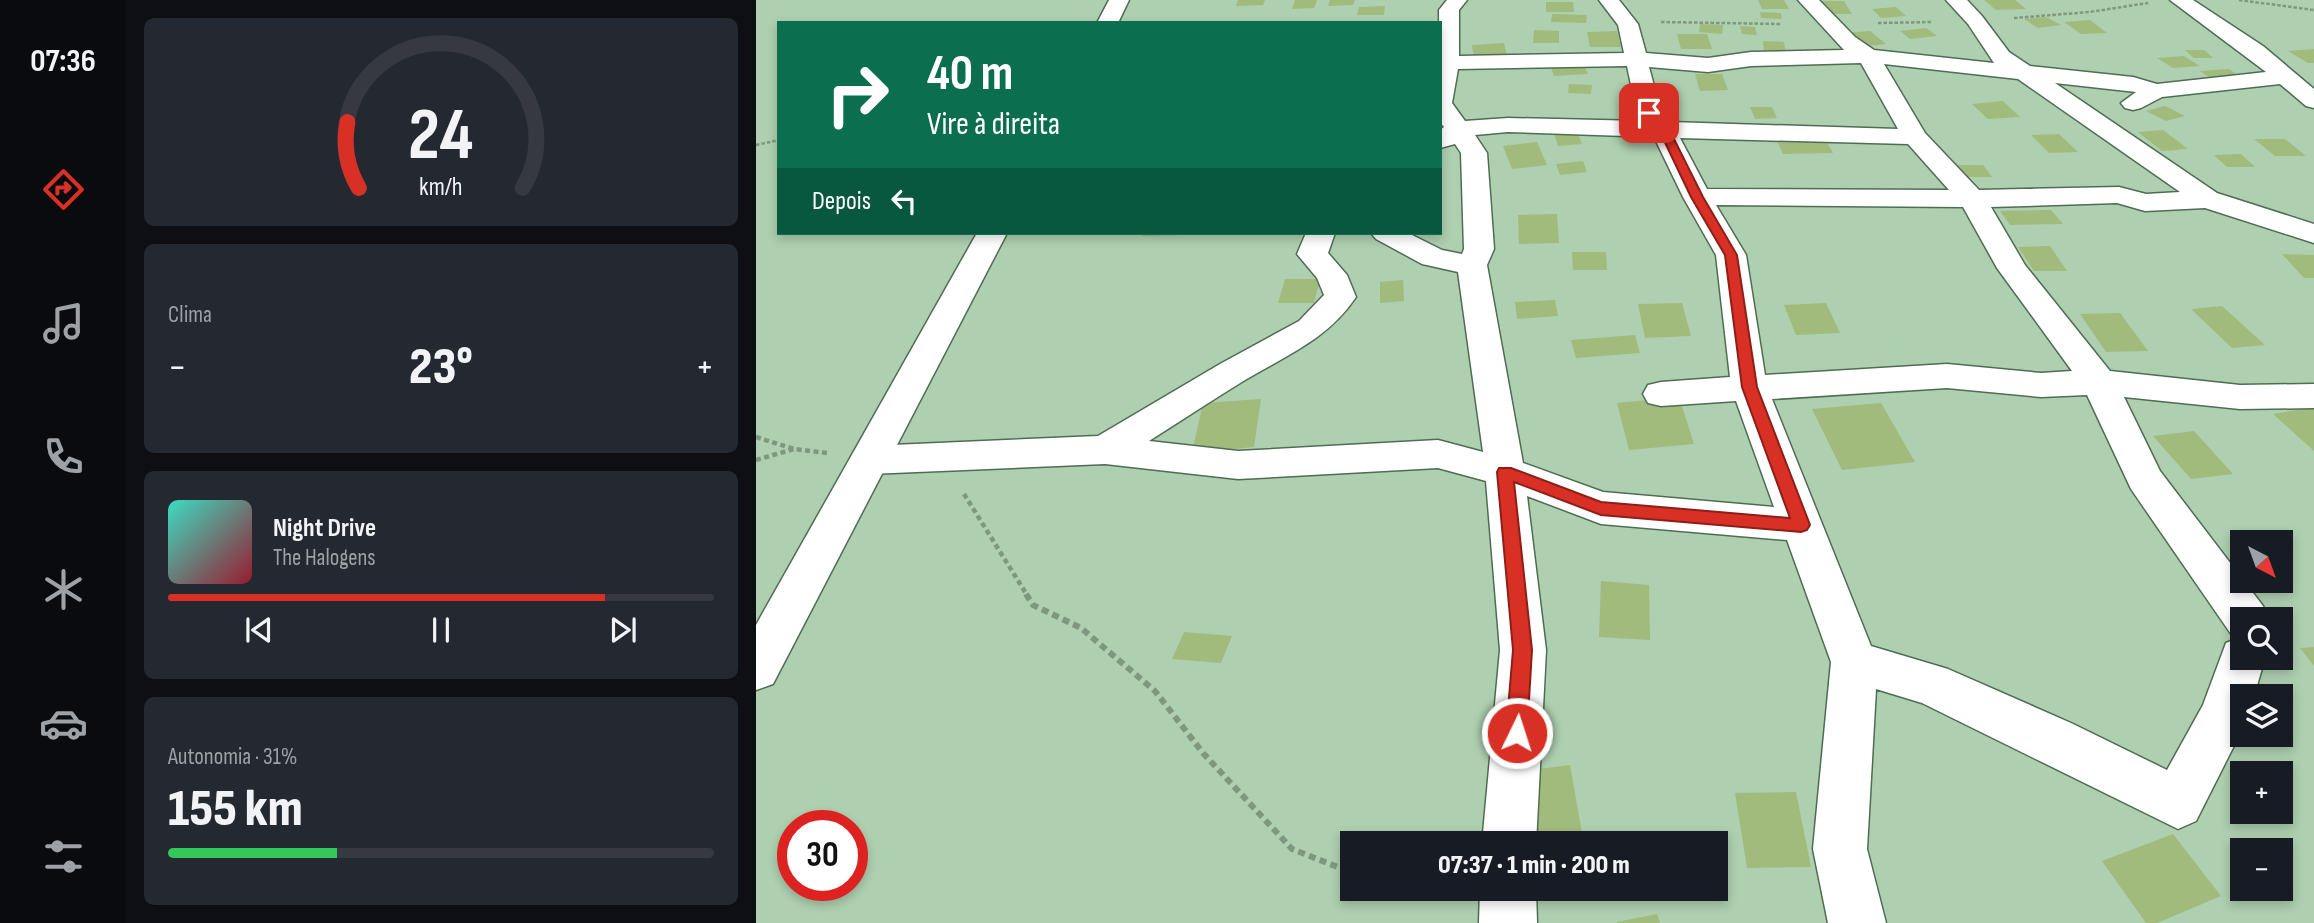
<!DOCTYPE html>
<html lang="pt">
<head>
<meta charset="utf-8">
<style>
  body { margin:0; font-family:"Sofia Sans Condensed",sans-serif; background:#242831; color:#f1f3f6; height:100vh; display:flex; flex-direction:column; font-size:26px; white-space:nowrap }
  * { box-sizing:border-box; margin:0 }
  p { font-size:23px; color:#9ea1a6 }
  .icon { flex:none; width:38px; height:38px; fill:none; stroke:currentColor; stroke-width:2; stroke-linecap:round; stroke-linejoin:round }
  .map { position:relative; flex:1; overflow:hidden }
  .side { display:flex; flex-direction:column; gap:18px; padding:18px; background:#0d0f14; width:630px }
  .side>* { flex:none }
  .guide { position:absolute; left:21px; top:21px; width:665px; height:214px; border-radius:0px; box-shadow:0 4px 10px #0003; background:#0b6e4f; color:#fff; overflow:hidden }
  .needle { width:46px; rotate:139deg }
  .fabs { position:absolute; left:1474px; top:530px; display:grid; gap:14px }
  .fabs a { display:grid; place-items:center; width:63px; height:63px; border-radius:0px; background:#171b24; box-shadow:0 4px 10px #0003; font-size:35px }
  .speed { position:absolute; left:21px; top:810px; display:flex; gap:14px; font-size:35px; font-weight:700; text-align:center }
  .speed>* { display:grid; place-content:center; width:91px; height:91px; border-radius:50%; background:#171b24; box-shadow:0 4px 10px #0003; line-height:1 }
  .speed .limit { border:10px solid #d22; background:#fff; color:#111 }
  .pin { position:absolute; display:grid; place-items:center; width:60px; height:60px; color:#fff; margin:-30px; border-radius:14px; box-shadow:0 4px 10px #0006 }
  .me { position:absolute; width:77px; margin:-38px; rotate:4deg; stroke-linejoin:round; filter:drop-shadow(0 0 5px #0008) }
  .turn { display:flex; align-items:center; gap:24px; height:147px; padding:0 35px; font-size:32px }
  .turn .icon { width:91px; height:91px; stroke-width:2.5 }
  .turn b { display:block; font-size:49px; line-height:60px }
  .then { display:flex; align-items:center; height:66px; padding:0 35px; background:#0003; gap:14px; font-size:26px }
  .big { font-size:52px; font-weight:800; line-height:1.1 }
  .side .tile { flex:1; display:flex; flex-direction:column; justify-content:center; gap:10px; min-width:0; padding:0 24px; border-radius:10px; background:#242831 }
  .side .dial { align-items:center; gap:0 }
  .dial svg { height:182px; overflow:visible; fill:none; stroke:#363941; stroke-width:7; stroke-linecap:round; text-anchor:middle }
  .dial text { fill:#f1f3f6; stroke:none }
  .song { display:flex; align-items:center; gap:21px }
  .cover { width:84px; height:84px; border-radius:10px; background:linear-gradient(135deg,hsl(170 70% 55%),hsl(350 70% 35%)) }
  .played { height:7px; border-radius:4px; background:linear-gradient(90deg,#d93025 80%,#363941 80%) }
  .keys { display:flex; justify-content:space-around; direction:ltr }
  .heat { display:flex; justify-content:space-between; align-items:center; font-size:38px; direction:ltr }
  .charge { height:10px; border-radius:5px; background:linear-gradient(90deg,#34c759 31%,#363941 0) }
  .trip { position:absolute; left:584px; top:831px; width:388px; height:70px; border-radius:0px; background:#171b24; box-shadow:0 4px 10px #0003; font-weight:800; line-height:70px; text-align:center }
  main { display:flex; flex:1; min-height:0 }
  .menu { display:flex; flex-direction:column; width:126px; justify-content:space-around; align-items:center; background:#090b0e; color:#9ea1a6 }
  .menu .icon { width:49px; height:49px }
  .menu .current { color:#d93025 }
  .menu b { font-size:32px; color:#f1f3f6 }
  .map>svg:first-child { display:block }
</style>
</head>
<body>
<main>
<nav class="menu">
<b>07:36</b>
<svg class="icon current" aria-label="directions" viewBox="0 0 24 24"><path d="M12 3l9 9-9 9-9-9zM9 14v-3h6M13 9l2 2-2 2"/></svg>
<svg class="icon" aria-label="music" viewBox="0 0 24 24"><path d="M9 18V5l10-2v13"/><circle cx="6" cy="18" r="3"/><circle cx="16" cy="16" r="3"/></svg>
<svg class="icon" aria-label="phone" viewBox="0 0 24 24"><path d="M5 4h4l2 5-3 2q2 4 5 5l2-3 5 2v4C11 20 4 13 5 4z"/></svg>
<svg class="icon" aria-label="climate" viewBox="0 0 24 24"><path d="M12 3v18M4 7l16 10M4 17L20 7"/></svg>
<svg class="icon" aria-label="car" viewBox="0 0 24 24"><path d="M5 17H2v-5l4-1 3-4h7l3 4 3 1v5h-3M9 17h6M6 11h13"/><circle cx="7" cy="17" r="2"/><circle cx="17" cy="17" r="2"/></svg>
<svg class="icon" aria-label="filters" viewBox="0 0 24 24"><path d="M4 7h16M4 17h16"/><circle cx="9" cy="7" r="2"/><circle cx="15" cy="17" r="2"/></svg>
</nav>
<section class="side">
<div class="tile dial"><svg viewBox="0 0 100 80">
<path d="M14 69A42 42 0 1 1 86 69"/>
<path d="M14 69A42 42 0 0 1 9 40" stroke="#d93025"/>
<text x="50" y="56" font-size="32" font-weight="700">24</text>
<text x="50" y="72" font-size="11">km/h</text>
</svg></div>
<div class="tile"><p>Clima</p>
<div class="heat"><a>−</a><b class="big">23°</b><a>+</a></div>
</div>
<div class="tile">
<div class="song"><i class="cover"></i><div><b>Night Drive</b><p>The Halogens</p></div></div>
<div class="played"></div>
<div class="keys"><svg class="icon" aria-label="previous" viewBox="0 0 24 24"><path d="M18 5L8 12l10 7zM5 5v14"/></svg><svg class="icon" aria-label="pause" viewBox="0 0 24 24"><path d="M8 5v14M16 5v14"/></svg><svg class="icon" aria-label="next" viewBox="0 0 24 24"><path d="M6 5l10 7-10 7zM19 5v14"/></svg></div>
</div>
<div class="tile"><p>Autonomia · 31%</p><b class="big">155 km</b><div class="charge"></div></div>
</section>
<div class="map">
<svg width="1558" height="923" viewBox="0 0 1558 923">
  <rect width="100%" height="100%" fill="#aecfb0"/>
  <g fill="#a1bb7d">
    <path d="M482,0H509L507,5L480,6Z"/>
    <path d="M539,0H561L558,8L536,9Z"/>
    <path d="M574,0H599L597,5L572,6Z"/>
    <path d="M1002,0H1028L1033,9H1006Z"/>
    <path d="M1228,0H1259L1270,9L1240,10Z"/>
    <path d="M1061,1H1088L1096,14H1069Z"/>
    <path d="M790,2H817L818,12H790Z"/>
    <path d="M629,6L628,15H601L603,7Z"/>
    <path d="M1140,7L1150,16L1125,18L1116,9Z"/>
    <path d="M1004,12L1025,13L1026,19L1005,18Z"/>
    <path d="M796,14L831,15L830,23L795,22Z"/>
    <path d="M1290,17L1305,25L1282,28L1268,19Z"/>
    <path d="M1334,20L1351,33L1325,34L1308,22Z"/>
    <path d="M944,24L967,25L966,34L943,32Z"/>
    <path d="M984,26L999,27L1001,35L986,34Z"/>
    <path d="M1170,28L1181,36L1154,39L1144,31Z"/>
    <path d="M778,30L803,31V43H777Z"/>
    <path d="M861,31L865,47H834L831,32Z"/>
    <path d="M1114,31L1130,44L1102,47L1087,33Z"/>
    <path d="M921,34H951L956,49H925Z"/>
    <path d="M1007,41L1028,42L1030,54L1008,53Z"/>
    <path d="M748,43L751,56L718,58L716,45Z"/>
    <path d="M1558,49V63H1552L1532,51Z"/>
    <path d="M1429,50H1448L1457,58H1438Z"/>
    <path d="M1428,56L1444,66L1417,68L1401,58Z"/>
    <path d="M827,63L832,74L798,76L794,65Z"/>
    <path d="M1473,69L1487,79L1457,80L1444,71Z"/>
    <path d="M939,74H966L972,90L944,91Z"/>
    <path d="M813,84L836,85L835,94L812,93Z"/>
    <path d="M1247,101L1264,117L1232,119L1216,104Z"/>
    <path d="M1409,106L1429,116L1410,121L1390,111Z"/>
    <path d="M994,107H1016L1021,118L999,119Z"/>
    <path d="M1407,130L1432,149L1406,151L1382,132Z"/>
    <path d="M821,131L826,144L802,146L798,133Z"/>
    <path d="M1303,134L1322,152L1293,153L1275,135Z"/>
    <path d="M1498,139H1529L1550,156H1519Z"/>
    <path d="M1021,141H1070L1077,153L1027,154Z"/>
    <path d="M781,142L791,165L756,169L747,146Z"/>
    <path d="M1485,154L1499,167H1471L1458,155Z"/>
    <path d="M827,161L831,172L804,175L800,164Z"/>
    <path d="M1197,165H1227L1236,177H1205Z"/>
    <path d="M1295,210L1307,224L1254,225L1244,211Z"/>
    <path d="M801,214L803,243L763,244L762,215Z"/>
    <path d="M387,233H432L430,235L386,236Z"/>
    <path d="M1294,246L1311,271H1278L1262,247Z"/>
    <path d="M816,252H850L851,270H817Z"/>
    <path d="M1526,254L1558,255V278H1548Z"/>
    <path d="M529,279H564L558,303H522Z"/>
    <path d="M647,280L648,301L624,303V282Z"/>
    <path d="M799,300L802,316L761,319L759,302Z"/>
    <path d="M926,303L935,336L889,338L882,304Z"/>
    <path d="M1070,303L1084,333L1040,335L1028,305Z"/>
    <path d="M1466,306L1509,345L1476,348L1435,309Z"/>
    <path d="M1364,313L1392,351L1350,352L1324,314Z"/>
    <path d="M879,335L884,353L820,358L815,340Z"/>
    <path d="M923,397L938,444L873,450L861,403Z"/>
    <path d="M505,399L498,447L436,453L447,403Z"/>
    <path d="M1125,403L1159,462L1086,470L1056,409Z"/>
    <path d="M1558,407V451L1517,414Z"/>
    <path d="M1438,431L1477,474L1435,479L1397,436Z"/>
    <path d="M845,581L893,585L894,640L843,637Z"/>
    <path d="M428,632L476,636L465,663L416,659Z"/>
    <path d="M1558,647V666L1544,648Z"/>
    <path d="M814,765L826,833L768,841L759,772Z"/>
    <path d="M1040,792L1055,867L991,868L979,793Z"/>
    <path d="M1417,834L1465,896L1401,923H1390L1346,861Z"/>
    <path d="M901,914L904,923H861V922Z"/>
  </g>
  <g fill="none" stroke-linecap="round" stroke-linejoin="round">
    <defs>
      <g id="minor">
        <path d="M691,0H711L703,10V56L868,53L862,25L843,0H863L882,24L890,53L952,58L995,52L1088,50L1042,0H1063L1099,37L1118,50L1238,63L1212,24L1190,0H1211L1226,16L1253,52L1274,66L1377,77L1401,84L1510,72L1414,0H1437L1507,46L1558,89V108L1550,106L1524,84L1406,97L1385,108L1377,110L1369,108L1365,103L1380,92L1299,83L1461,193L1558,224V243L1449,208L1389,211L1361,203L1235,207L1269,265L1354,371L1484,385L1558,384V408L1484,409L1368,397L1404,471L1507,606L1513,620H1486V658H1509L1498,696H1486V730L1440,821L1422,829L1166,703L1120,689L1111,849L1130,923H1072L1057,849L1075,662L1031,540L845,524L771,496L790,650L780,844H726L744,650L730,481L682,468L482,479L349,464L113,474L99,470L94,460L99,450L113,446L342,436L464,364L543,321L568,295L561,278L541,254L550,233H579L572,253L591,275L600,297C572,339 531,355 489,380C456,400 425,421 393,441L482,451L682,440L727,452L702,272L666,264L620,239L615,233H652L686,250L706,254L708,249L705,153L699,144L684,148V130L688,127L684,122L683,10ZM1105,63L1142,129L914,122L905,112L893,67L952,72L995,66ZM1128,64L1262,79L1424,192L1390,194L1363,187L1223,190L1169,133ZM871,66L881,113L887,121L752,118L709,121L696,103L702,69ZM752,132L898,137L927,197L960,255L974,377L905,382L892,385L887,394L892,403L905,406L980,401L1018,507L847,492L767,463L731,265L738,249L731,153L719,135ZM924,138L1152,144L1193,190L951,189ZM960,205L1207,207L1241,268L1316,371L1285,373L1191,364L1009,375L990,255ZM1191,388L1285,397L1331,395L1375,489L1475,634L1485,637L1470,643L1447,705L1411,770L1315,723L1192,669L1115,646L1016,399Z"/>
        <path d="M724,889H780L781,923H723Z"/>
      </g>
      <g id="major">
        <path d="M353,0H373L362,23H341Z"/>
        <path d="M221,233H251L17,684L0,690V625Z"/>
      </g>
    </defs>
    <use href="#minor" stroke="#4f6d52" stroke-width="3"/>
    <use href="#major" stroke="#4f6d52" stroke-width="3"/>
    <g stroke="#7e987f" stroke-width="2.5" stroke-dasharray="3.5 2" stroke-linecap="butt">
      <path d="M1483,0L1558,10"/>
      <path d="M1258,18L1334,12L1392,3"/>
      <path d="M905,22L1025,24"/>
      <path d="M1122,23L1176,22"/>
      <path d="M0,145L23,140"/>
    </g>
    <g stroke="#7e987f" stroke-width="4.5" stroke-dasharray="5 3.5" stroke-linecap="butt">
      <path d="M0,437L38,449L71,453"/>
      <path d="M0,460L38,449"/>
      <path d="M208,494L271,595"/>
    </g>
    <g stroke="#7e987f" stroke-width="6" stroke-dasharray="7 4.5" stroke-linecap="butt">
      <path d="M270,594L277,605L325,628L399,691L447,753L536,849L597,873"/>
      <path d="M648,889L691,896L701,889"/>
    </g>
    <use href="#minor" fill="#fff" fill-rule="evenodd"/>
    <use href="#major" fill="#fff" fill-rule="evenodd"/>
  </g>
  <path fill="#d93025" stroke="#8d1f18" stroke-width="2" d="M889,111H897L914,131L947,197L981,255L1001,387L1054,525L1051,530L1045,532L845,515L758,482L776,650L771,733L768,740L761,743L753,740L750,733L757,650L741,472L743,468H755L845,502L1034,518L986,387L969,255L935,197L904,132L888,113Z"/>
</svg>
<div class="fabs">
<a><svg class="needle" viewBox="-14 -14 28 28"><path d="M0-13l5 13h-10z" fill="#e53935"/><path d="M0 13l5-13h-10z" fill="#9ea1a6"/></svg></a>
<a><svg class="icon" aria-label="search" viewBox="0 0 24 24"><circle cx="10" cy="10" r="6"/><path d="M15 15l6 6"/></svg></a>
<a><svg class="icon" aria-label="layers" viewBox="0 0 24 24"><path d="M12 4l9 5-9 5-9-5zM3 14l9 5 9-5"/></svg></a>
<a>+</a>
<a>−</a>
</div>
<div class="speed"><div class="limit">30</div></div>
<div class="pin" style="left:893px;top:113px;background:#d93025"><svg class="icon" aria-label="arrive" viewBox="0 0 24 24"><path d="M6 21V4h12l-3 4 3 4H6"/></svg></div>
<svg class="me" style="left:761px;top:733px" viewBox="-20 -20 40 40"><circle r="17" fill="#d93025" stroke="#fff" stroke-width="3"/><path d="M0-11L8 9 0 5-8 9z" fill="#fff"/></svg>
<div class="trip">07:37 · 1 min · 200 m</div>
<div class="guide">
<div class="turn"><svg class="icon" aria-label="right" viewBox="0 0 24 24"><path d="M7 20v-9h11M14 6l5 5-5 5"/></svg><div><b>40 m</b>Vire à direita</div></div>
<div class="then">Depois<svg class="icon" aria-label="left" viewBox="0 0 24 24"><path d="M17 20v-9H6M10 6l-5 5 5 5"/></svg></div>
</div>
</div>
</main>
</body>
</html>
